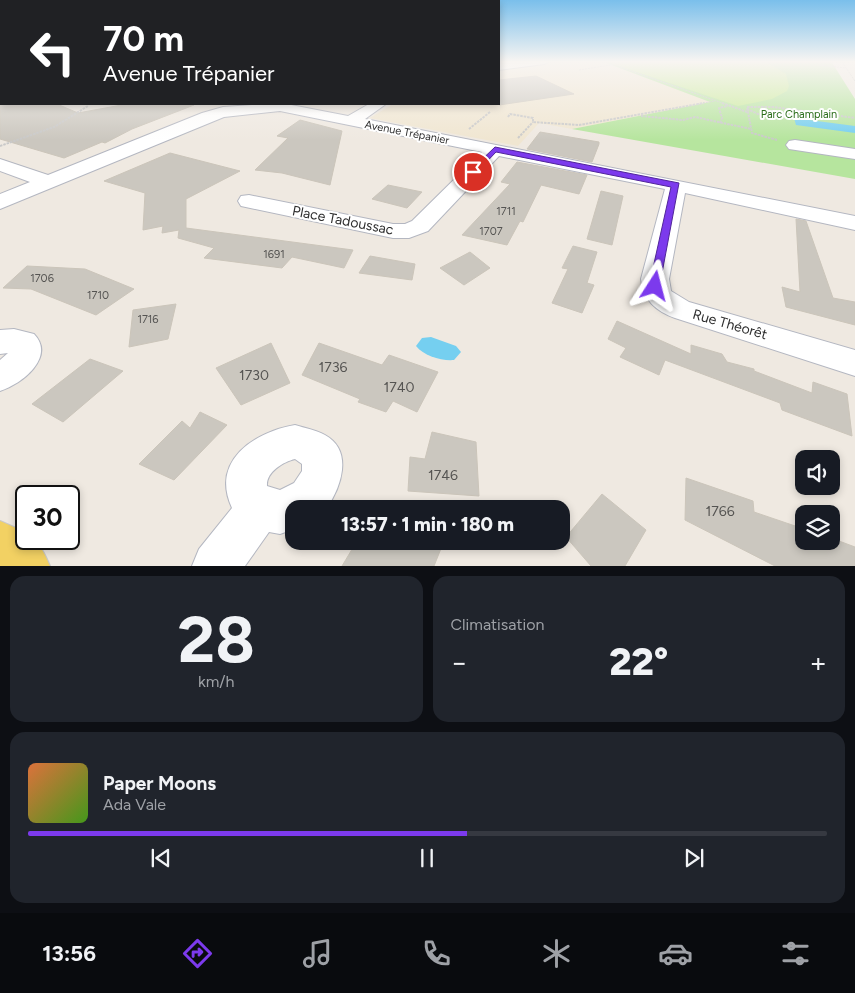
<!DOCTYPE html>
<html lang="fr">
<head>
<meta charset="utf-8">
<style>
  body { margin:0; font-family:Figtree,sans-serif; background:#20242c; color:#f1f3f6; height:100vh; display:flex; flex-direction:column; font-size:19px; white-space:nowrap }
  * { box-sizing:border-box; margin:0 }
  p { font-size:16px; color:#9ea1a6 }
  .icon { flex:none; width:28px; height:28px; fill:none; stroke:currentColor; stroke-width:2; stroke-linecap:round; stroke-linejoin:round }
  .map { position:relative; height:566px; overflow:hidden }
  .drawer { display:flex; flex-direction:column; gap:10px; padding:10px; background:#0d0f14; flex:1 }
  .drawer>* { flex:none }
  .guide { position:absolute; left:0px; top:0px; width:500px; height:105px; box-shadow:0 2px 8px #0003; background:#202124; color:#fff; overflow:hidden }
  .buttons { position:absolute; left:795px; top:450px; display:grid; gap:10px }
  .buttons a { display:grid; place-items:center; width:45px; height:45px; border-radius:10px; background:#171b24; box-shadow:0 2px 8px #0003; font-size:25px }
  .speed { position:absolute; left:15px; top:485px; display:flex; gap:10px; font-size:25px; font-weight:700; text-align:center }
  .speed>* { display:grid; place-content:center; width:65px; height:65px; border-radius:50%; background:#171b24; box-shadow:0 2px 8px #0003; line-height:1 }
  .speed .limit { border:2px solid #111; border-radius:8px; background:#fff; color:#111 }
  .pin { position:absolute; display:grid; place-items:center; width:42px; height:42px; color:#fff; margin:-21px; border:2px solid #fff; border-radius:50%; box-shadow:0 1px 5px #0007 }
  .me { position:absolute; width:55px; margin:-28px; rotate:9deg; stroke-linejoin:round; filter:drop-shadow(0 0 4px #0008) }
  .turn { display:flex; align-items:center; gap:18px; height:105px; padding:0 20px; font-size:22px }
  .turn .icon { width:65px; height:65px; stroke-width:2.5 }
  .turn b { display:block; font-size:35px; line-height:42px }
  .big { font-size:38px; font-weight:800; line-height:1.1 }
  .drawer .tile { flex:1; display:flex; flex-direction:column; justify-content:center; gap:8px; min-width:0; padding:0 18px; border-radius:15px; background:#20242c }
  .drawer .dial { align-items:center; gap:0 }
  .dial b { font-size:65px; line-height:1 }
  .song { display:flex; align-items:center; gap:15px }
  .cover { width:60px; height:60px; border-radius:8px; background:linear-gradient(135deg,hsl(20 70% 55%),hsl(100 70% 35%)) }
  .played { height:5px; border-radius:2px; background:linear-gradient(90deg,#7c3aed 55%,#363941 55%) }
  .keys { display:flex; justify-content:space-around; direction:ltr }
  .heat { display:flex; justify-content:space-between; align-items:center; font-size:28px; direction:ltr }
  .drawer .tiles { flex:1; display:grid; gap:10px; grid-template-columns:1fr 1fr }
  .tile:last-child { grid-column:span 2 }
  .trip { position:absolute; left:285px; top:500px; width:285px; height:50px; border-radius:15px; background:#171b24; box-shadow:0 2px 8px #0003; font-weight:800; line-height:50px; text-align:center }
  .tab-bar { display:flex; height:80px; justify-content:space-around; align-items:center; background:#090b0e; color:#9ea1a6 }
  .tab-bar .icon { width:35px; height:35px }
  .tab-bar .current { color:#7c3aed }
  .tab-bar b { font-size:22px; color:#f1f3f6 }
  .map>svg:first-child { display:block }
</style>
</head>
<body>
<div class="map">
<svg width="855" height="566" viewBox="0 0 855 566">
  <rect width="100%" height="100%" fill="#efe9e1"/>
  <path fill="#f0e6d1" d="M557,61H601L713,102L572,129L539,123L518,146L370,118L393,104H499V67Z"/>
  <path fill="#b6e59e" d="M601,61H831L855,99V179L572,129L710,102Z"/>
  <path fill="#c9ec9a" d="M614,61H764L786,74L789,86L787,91L772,99L738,106L613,64Z"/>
  <g fill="#75cff0">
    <path d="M794,118L855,126V133L796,125Z"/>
    <path d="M431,337L456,346L461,352L454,360C441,361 424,356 416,346L422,338Z"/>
  </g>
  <g fill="#cbc7bf" stroke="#cbc5ba">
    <path d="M536,76L574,94L499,105V80Z"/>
    <path d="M0,96L1,104H57L78,113L127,104L194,105L132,129L105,143L102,142L64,158L0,139Z"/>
    <path d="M300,120L342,131L330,185L282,173L255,170L288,138L277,136Z"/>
    <path d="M540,132L599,142V144L592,162L527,149Z"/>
    <path d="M170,153L240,171L186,199V228L353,250L344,268L292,257L282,268L204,258L214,248L178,238L179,230L162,233L163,226L143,230L145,193L104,181Z"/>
    <path d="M517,162L587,175L579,194L541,185L523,222L520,221L507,245L462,235L510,184L501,182Z"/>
    <path d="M388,185L422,192L407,208L372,199Z"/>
    <path d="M601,191L623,196L612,245L587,239Z"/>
    <path d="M796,219L806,221L833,298L855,302V325L786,307L782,287L800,292Z"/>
    <path d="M573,246L597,252L587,283L594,285L582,313L552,303L568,269L562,268Z"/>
    <path d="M470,252L490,268L464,285L440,268Z"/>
    <path d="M370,256L415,264L412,280L359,273Z"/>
    <path d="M27,266L85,269L134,289L96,315L31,289L3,288Z"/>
    <path d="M176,304L168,339L129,347L133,310Z"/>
    <path d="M617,321L691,354V345L722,354L727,362L754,369V371L812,393L813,382L847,394L852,436L782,410L780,403L665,360L659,375L620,357L626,348L608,339Z"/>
    <path d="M271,343L290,383L241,405L216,368Z"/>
    <path d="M319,343L382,365L389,355L438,372L417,412L393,401L386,412L358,402L360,399L302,375Z"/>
    <path d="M90,359L123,371L63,422L32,404Z"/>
    <path d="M200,412L227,425L174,480L139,464L182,421L190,428Z"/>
    <path d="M432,432L476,442L479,496L408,491L410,457L425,459Z"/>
    <path d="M686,478L753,501L754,512L804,529V541H831V538L855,547V566H775L685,520Z"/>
    <path d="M602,494L646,530L625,566H591L566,537Z"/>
    <path d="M357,541H444L434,566H342Z"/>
  </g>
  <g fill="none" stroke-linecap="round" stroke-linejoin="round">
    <defs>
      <g id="minor">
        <path d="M516,61H550L544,64L499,70V62Z"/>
        <path d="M266,104H286L348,116L369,104H386L365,119L855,216V230L685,193L669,279L671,291L689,302L855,350V376L675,318C656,311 643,300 641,279L665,189L499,156L428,231L409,238H393L241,206L238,201L241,196L249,195L393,224H405L412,221L482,152L280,111L224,117L0,209V194L30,182L0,171V159L48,175L202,113L223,107Z"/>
        <path d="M795,140L855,149V159L789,149L786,145L789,141Z"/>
        <path d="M14,329L34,334C56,357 22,384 0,391V360L8,353L0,354V330Z"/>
        <path d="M295,425C305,428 316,430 325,435C354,451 341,488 326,509H294V529L280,534L269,532L245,566H192L199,549L232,508C210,461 254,432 295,425ZM295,459L302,464V471L294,483L280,490L267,486C266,472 283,462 295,459Z"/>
      </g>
      <path id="major" d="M0,521L16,528L26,536V539C40,540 45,555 50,566H0Z"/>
    </defs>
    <use href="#minor" stroke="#b4b7c1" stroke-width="2"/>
    <use href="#major" stroke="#c9c9c9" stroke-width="2"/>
    <g stroke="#c9c9c9" stroke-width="1" stroke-dasharray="2 1" stroke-linecap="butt">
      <path d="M614,61L620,67L725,104"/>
      <path d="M836,61L842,62L855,81"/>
      <path d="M819,65L846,68"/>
      <path d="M579,70L616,64"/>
      <path d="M697,104L715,101"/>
    </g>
    <g stroke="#c9c9c9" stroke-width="2" stroke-dasharray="2.5 1" stroke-linecap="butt">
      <path d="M722,103L747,112"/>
      <path d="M747,109L758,114L797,118"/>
      <path d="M641,116L683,120L695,117L751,129"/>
      <path d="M508,117L510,114L533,118V122L579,125L704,103"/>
      <path d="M720,123L722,118L719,108L728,106"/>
      <path d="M469,129L490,112"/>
      <path d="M518,138L533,122"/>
      <path d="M777,140L752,133L747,107H773L855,118"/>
      <path d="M0,146L54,127L88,106"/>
    </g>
    <use href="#minor" fill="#fff" fill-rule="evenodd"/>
    <use href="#major" fill="#f2d163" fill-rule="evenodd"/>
  </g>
  <linearGradient id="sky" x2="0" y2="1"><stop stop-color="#7abfeb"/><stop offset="0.44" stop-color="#f8f5f2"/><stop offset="1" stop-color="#f8f5f2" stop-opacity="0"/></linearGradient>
  <rect width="855" height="140" fill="url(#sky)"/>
  <path fill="#7c3aed" stroke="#51269a" d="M495,147L679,183L659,289H651L649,286L671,187L496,152L476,173H471V170Z"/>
  <g text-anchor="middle" stroke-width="4" stroke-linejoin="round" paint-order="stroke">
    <g font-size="11" fill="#2c6e1b" stroke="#fff">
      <text x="799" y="118">Parc Champlain</text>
    </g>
    <g font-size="11" fill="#2e2e2e" stroke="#fff">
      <text transform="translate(407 132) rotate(11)" y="4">Avenue Trépanier</text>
    </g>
    <g font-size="11" fill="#555452">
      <text x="506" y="215">1711</text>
      <text x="491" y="235">1707</text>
      <text x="274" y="258">1691</text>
      <text x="42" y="282">1706</text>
      <text x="98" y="299">1710</text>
      <text x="148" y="323">1716</text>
    </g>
    <g font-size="14" fill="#2e2e2e" stroke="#fff">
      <text transform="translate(343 220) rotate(11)" y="5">Place Tadoussac</text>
      <text transform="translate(730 324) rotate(16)" y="5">Rue Théorêt</text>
    </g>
    <g font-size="14" fill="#555452">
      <text x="333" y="372">1736</text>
      <text x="254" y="380">1730</text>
      <text x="399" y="392">1740</text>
      <text x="443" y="480">1746</text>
      <text x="720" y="516">1766</text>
    </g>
  </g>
</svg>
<div class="buttons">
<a><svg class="icon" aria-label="sound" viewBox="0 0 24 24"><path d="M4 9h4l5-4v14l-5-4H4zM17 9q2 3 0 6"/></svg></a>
<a><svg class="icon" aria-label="layers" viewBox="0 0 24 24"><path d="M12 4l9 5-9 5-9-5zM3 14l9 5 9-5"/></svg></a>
</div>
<div class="speed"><div class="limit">30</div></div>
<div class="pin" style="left:473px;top:172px;background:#d93025"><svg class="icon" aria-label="arrive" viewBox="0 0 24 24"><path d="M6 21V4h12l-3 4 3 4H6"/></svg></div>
<svg class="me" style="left:655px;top:286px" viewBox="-20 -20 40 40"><path d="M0-17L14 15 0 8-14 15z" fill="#7c3aed" stroke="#fff" stroke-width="4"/></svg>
<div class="trip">13:57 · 1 min · 180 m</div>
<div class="guide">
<div class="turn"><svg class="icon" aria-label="left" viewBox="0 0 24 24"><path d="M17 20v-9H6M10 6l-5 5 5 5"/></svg><div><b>70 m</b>Avenue Trépanier</div></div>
</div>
</div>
<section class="drawer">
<div class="tiles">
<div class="tile dial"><b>28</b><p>km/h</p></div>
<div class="tile"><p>Climatisation</p>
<div class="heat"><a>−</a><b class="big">22°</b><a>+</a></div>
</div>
<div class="tile">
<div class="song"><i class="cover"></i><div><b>Paper Moons</b><p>Ada Vale</p></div></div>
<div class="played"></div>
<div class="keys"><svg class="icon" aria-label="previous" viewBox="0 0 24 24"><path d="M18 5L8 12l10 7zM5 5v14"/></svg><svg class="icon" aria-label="pause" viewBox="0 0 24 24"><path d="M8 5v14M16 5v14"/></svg><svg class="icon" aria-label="next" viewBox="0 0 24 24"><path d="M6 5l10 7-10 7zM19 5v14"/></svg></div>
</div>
</div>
</section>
<nav class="tab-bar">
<b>13:56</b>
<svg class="icon current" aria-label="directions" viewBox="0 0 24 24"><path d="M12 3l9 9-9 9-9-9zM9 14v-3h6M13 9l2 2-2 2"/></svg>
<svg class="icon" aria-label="music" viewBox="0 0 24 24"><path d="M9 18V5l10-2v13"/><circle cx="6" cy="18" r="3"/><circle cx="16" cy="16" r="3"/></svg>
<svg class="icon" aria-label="phone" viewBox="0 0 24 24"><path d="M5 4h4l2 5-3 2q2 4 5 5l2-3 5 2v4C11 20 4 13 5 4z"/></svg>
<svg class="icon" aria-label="climate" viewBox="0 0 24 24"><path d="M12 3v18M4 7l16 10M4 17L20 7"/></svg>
<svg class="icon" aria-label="car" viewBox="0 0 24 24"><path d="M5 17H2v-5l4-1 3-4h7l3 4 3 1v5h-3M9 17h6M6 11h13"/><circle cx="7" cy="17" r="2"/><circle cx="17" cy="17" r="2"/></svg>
<svg class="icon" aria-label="filters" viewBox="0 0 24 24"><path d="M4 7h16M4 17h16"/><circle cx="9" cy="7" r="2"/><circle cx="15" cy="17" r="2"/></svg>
</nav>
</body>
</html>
